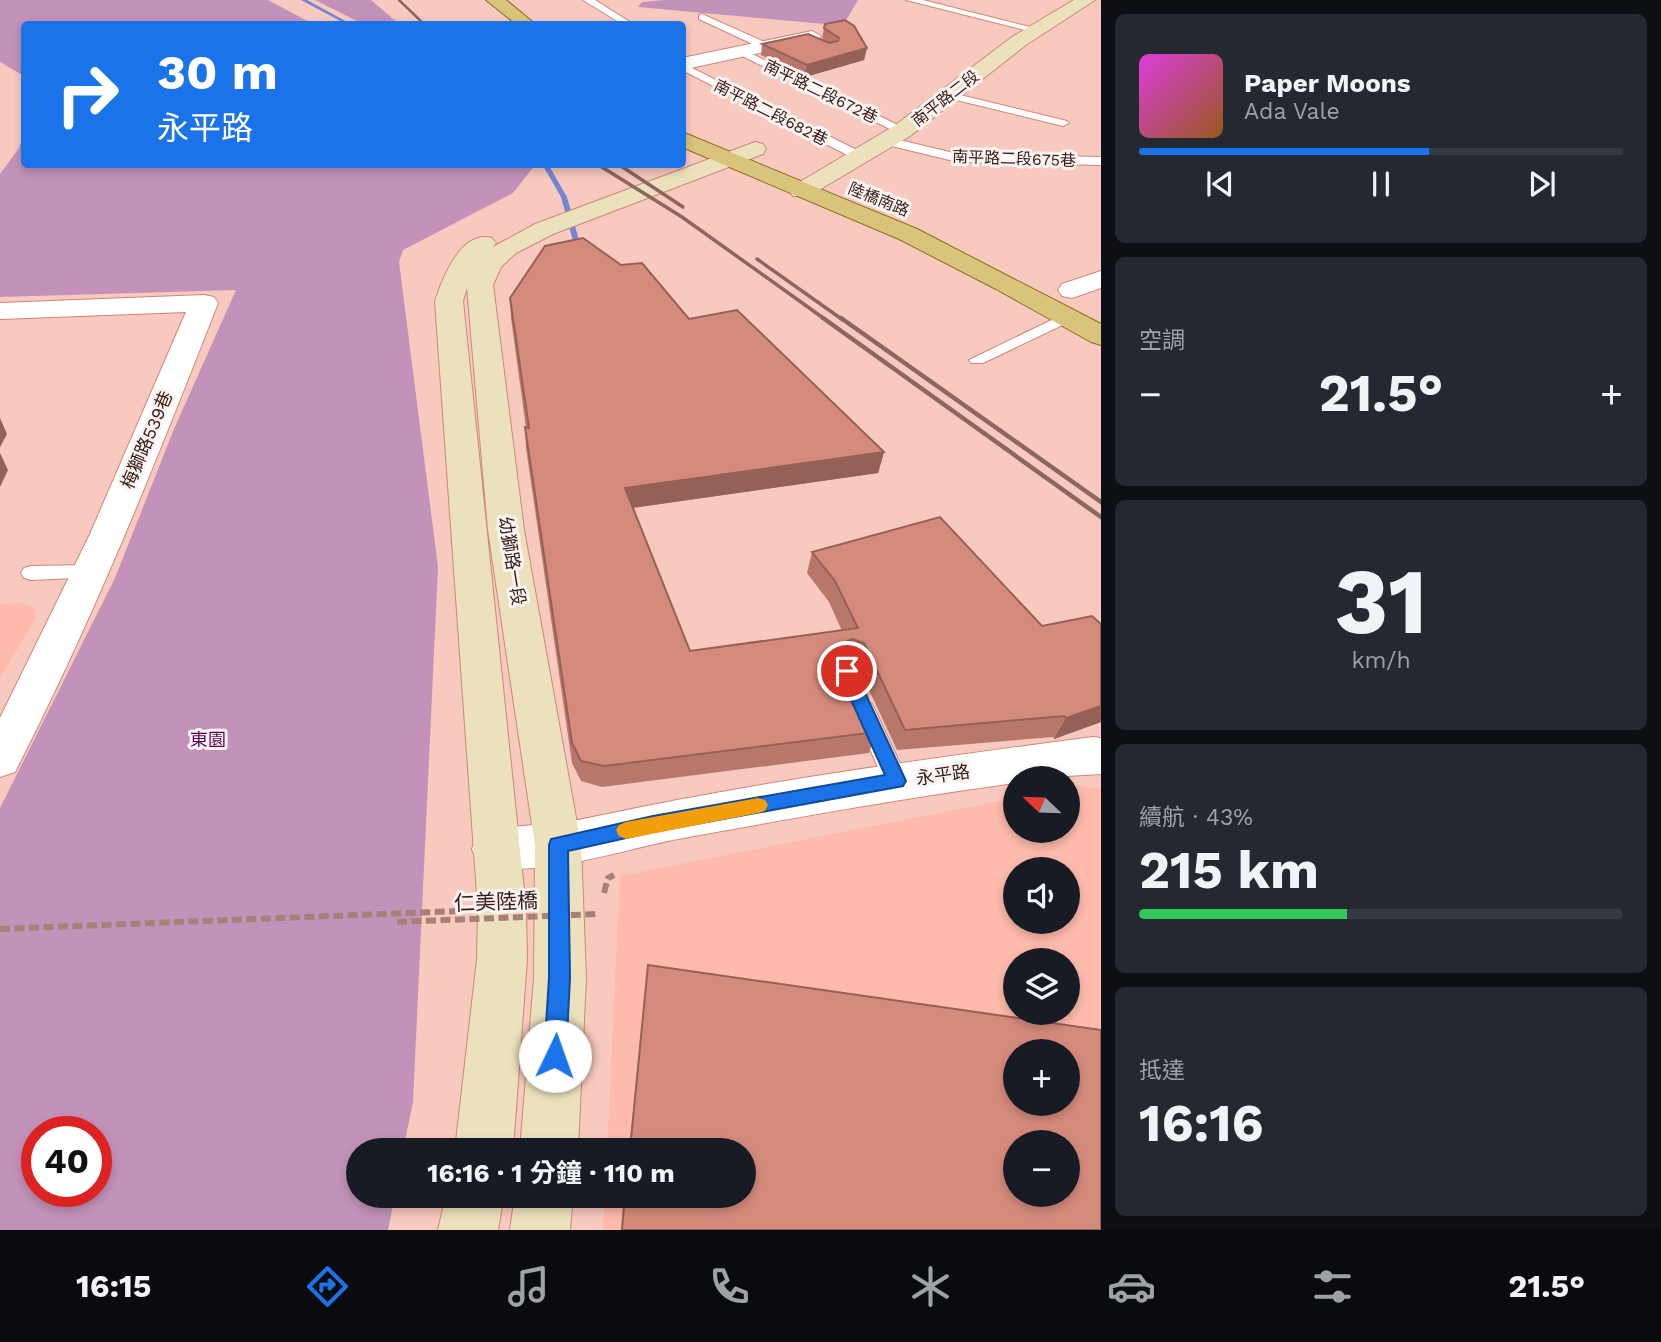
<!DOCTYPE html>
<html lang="zh-TW">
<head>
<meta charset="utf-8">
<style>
  body { margin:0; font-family:"Work Sans","Noto Sans TC",sans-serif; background:#242831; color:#f1f3f6; height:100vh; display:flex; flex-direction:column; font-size:26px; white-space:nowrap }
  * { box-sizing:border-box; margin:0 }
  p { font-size:23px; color:#9ea1a6 }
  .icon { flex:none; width:38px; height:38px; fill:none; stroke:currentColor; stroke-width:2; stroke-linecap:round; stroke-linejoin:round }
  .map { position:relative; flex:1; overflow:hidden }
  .details { display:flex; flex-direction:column; gap:14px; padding:14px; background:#0d0f14; width:560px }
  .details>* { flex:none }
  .banner { position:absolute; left:21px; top:21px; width:665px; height:147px; border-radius:7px; box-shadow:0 4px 10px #0003; background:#1a73e8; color:#fff; overflow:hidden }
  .needle { width:46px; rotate:293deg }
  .tools { position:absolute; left:1003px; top:766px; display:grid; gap:14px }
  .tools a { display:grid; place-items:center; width:77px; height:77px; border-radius:50%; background:#171b24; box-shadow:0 4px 10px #0003; font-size:35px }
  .speed { position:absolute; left:21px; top:1116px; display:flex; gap:14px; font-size:35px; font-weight:700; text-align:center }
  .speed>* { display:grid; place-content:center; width:91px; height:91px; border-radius:50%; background:#171b24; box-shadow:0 4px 10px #0003; line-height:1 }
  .speed .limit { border:10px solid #d22; background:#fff; color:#111 }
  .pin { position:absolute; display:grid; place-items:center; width:60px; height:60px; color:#fff; margin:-30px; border:4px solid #fff; border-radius:50%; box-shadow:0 2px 7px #0007 }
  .me { position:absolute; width:77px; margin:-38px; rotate:3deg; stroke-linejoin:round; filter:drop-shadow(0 0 5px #0008) }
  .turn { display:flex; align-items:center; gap:24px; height:147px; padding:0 21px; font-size:32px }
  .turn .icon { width:91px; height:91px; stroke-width:2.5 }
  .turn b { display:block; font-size:49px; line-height:60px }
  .big { font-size:52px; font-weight:700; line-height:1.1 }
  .details .tile { flex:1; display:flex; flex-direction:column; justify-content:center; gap:10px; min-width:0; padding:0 24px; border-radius:10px; background:#242831 }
  .details .dial { align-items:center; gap:0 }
  .dial b { font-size:91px; line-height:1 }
  .song { display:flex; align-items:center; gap:21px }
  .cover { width:84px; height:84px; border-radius:10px; background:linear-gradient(135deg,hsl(300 70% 55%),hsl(30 70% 35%)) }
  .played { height:7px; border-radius:4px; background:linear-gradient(90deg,#1a73e8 60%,#363941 60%) }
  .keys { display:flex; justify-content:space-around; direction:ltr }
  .heat { display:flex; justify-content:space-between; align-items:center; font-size:38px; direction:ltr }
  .charge { height:10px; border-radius:5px; background:linear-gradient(90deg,#34c759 43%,#363941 0) }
  .trip { position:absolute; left:346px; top:1138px; width:410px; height:70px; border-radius:35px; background:#171b24; box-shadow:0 4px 10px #0003; font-weight:700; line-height:70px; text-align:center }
  .dock { display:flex; height:112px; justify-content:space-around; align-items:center; background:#090b0e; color:#9ea1a6 }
  .dock .icon { width:49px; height:49px }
  .dock .current { color:#1a73e8 }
  .dock b { font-size:32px; color:#f1f3f6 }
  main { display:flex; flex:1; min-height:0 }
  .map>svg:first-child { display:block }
</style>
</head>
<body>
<main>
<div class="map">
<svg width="1101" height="1230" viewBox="0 0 1101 1230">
  <rect width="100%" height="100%" fill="#f8c9be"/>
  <g fill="#febaab" fill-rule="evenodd">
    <path d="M23,603L34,608L36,618L0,678V604Z"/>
    <path d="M1077,785L1101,789V1230H603L605,1195H744V1150H607L620,876L1015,798V831H1068V787ZM1015,870H1068V922H1015ZM1015,961H1068V1013H1015ZM1015,1052H1068V1104H1015ZM1015,1143H1068V1195H1015Z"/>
  </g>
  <g fill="#c292ba" fill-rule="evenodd">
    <path d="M0,0H268L313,24H24V76L0,62Z"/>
    <path d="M315,0H371L399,24H363Z"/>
    <path d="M664,0H858L845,22L835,25L638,7L642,2Z"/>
    <path d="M24,133V164L535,165L513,193L403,250L399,262L438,567L413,1102L403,1150H359V1195H395L388,1230H0V808L115,578L174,429L236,290L0,297V174L19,148ZM96,1132V1192H37V1132Z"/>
  </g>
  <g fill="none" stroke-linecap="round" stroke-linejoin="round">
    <g fill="#7386d4" fill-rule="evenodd">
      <path d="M301,0H307L351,24H346Z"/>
      <path d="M542,164H548L567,197L579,240L588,246V248H584L573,241L561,197Z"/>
    </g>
    <defs>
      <g id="lane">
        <path d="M583,0H595L633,24H622Z"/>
        <path d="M906,0H923L1042,30L1037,33Z"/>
        <path d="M702,14L769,44L770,46L761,48L699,19V15Z"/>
        <path d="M740,48L906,129L908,131L898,133L736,53L735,51Z"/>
        <path d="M682,63L865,154L867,157L857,160L682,70Z"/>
        <path d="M948,92L1067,121L1069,123L1063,126L944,97V93Z"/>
        <path d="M887,137L958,154L1101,157V165L958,162L883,144L881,141Z"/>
        <path d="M1068,312L1073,314L1076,317L1073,320L983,363H971L969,360Z"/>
        <path d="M89,565L96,567L99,572L96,577L31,580L24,578L21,573L24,568L31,566Z"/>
        <path d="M864,701L872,704L875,710L908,781L905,788L896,791L887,788L884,781L853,710L856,704Z"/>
      </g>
      <g id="street">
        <path d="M812,31L821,36L818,40L682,70V58Z"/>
        <path d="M1101,271V288L1072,298L1062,296L1058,290L1062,284Z"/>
        <path d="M204,295L214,297L218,303C156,462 93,620 15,772L0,777V718L90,534L186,312L0,319V303Z"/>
        <path d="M1093,737L1101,738V774L1015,779V783C904,798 793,818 683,838C627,848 531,882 478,863L472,849L478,835C512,823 553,826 588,818C755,782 924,759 1093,737Z"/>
      </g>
      <g id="secondary">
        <path d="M1074,0H1095L1026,45L910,136L809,196H793L789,191L793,186L894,126L1012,37Z"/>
        <path d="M755,142L763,144L766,149L763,154L553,234L516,253L501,267L493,285L524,530L581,845L586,978L578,1150H520L534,978L535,845L488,530L467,288L463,301L526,909L527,959L513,1150H455L477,959L478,909L435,301C443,277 461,230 492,238L496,243L493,247L535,224Z"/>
        <path d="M446,1195H504L498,1230H438Z"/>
        <path d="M515,1195H573L570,1230H510Z"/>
      </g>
      <g id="primary">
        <path d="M486,0H506L535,24H516Z"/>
        <path d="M682,132L917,229L1101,324V345L1091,342L996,289L899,239L682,147Z"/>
      </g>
    </defs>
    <use href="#lane" stroke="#cf8677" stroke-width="2"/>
    <use href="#street" stroke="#cf8677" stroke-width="2"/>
    <use href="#secondary" stroke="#cf8677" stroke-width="2"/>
    <use href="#primary" stroke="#8e6e1d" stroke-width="2"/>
    <g stroke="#a78077" stroke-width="6" stroke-dasharray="10 4.5" stroke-linecap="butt">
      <path d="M604,893L608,878L614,875"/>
      <path d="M0,929L459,911"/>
    </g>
    <use href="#lane" fill="#fff" fill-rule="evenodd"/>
    <use href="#street" fill="#fff" fill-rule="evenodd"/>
    <use href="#secondary" fill="#ece1bd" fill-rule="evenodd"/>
    <use href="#primary" fill="#d8c47a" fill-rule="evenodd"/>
    <path stroke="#8b675f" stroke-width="2.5" d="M399,0L424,24"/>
    <g stroke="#8b675f" stroke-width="3.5">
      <path d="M597,164L682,217L826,320"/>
      <path d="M618,164L683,207"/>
      <path d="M757,259L843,320"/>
    </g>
    <g stroke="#8b675f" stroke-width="4.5">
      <path d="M823,318L1101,517"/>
      <path d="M841,318L1101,502"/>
    </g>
    <path stroke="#a78077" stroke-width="6" stroke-dasharray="10 4.5" stroke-linecap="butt" d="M397,922L598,914"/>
  </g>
  <g fill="#b7786b">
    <path d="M824,28L867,48L864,60L805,77L761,55L762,44L826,42L822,39Z"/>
    <path d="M510,298L689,319L884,452L878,473L633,508L690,651L842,631L829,602L807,573L812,552L1042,626L1101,624V722L1054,739L1053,737L897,750L857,664L846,660L844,661L876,732L869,753L602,787L581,781L572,763L526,448L525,427L526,428L511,318Z"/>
    <path d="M648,965L1101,1230H621L624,1195H744V1150H629Z"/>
  </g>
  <g fill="#956157">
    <path d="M867,48L864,60L805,77L807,65Z"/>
    <path d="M0,418L7,434L0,447Z"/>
    <path d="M884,452L878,473L624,509L625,488Z"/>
    <path d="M0,453L8,470L0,487Z"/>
    <path d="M853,639L846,660L837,664L834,672L843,643Z"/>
    <path d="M1101,706V722L1054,739L1066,718Z"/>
  </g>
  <g fill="#d58b7c" stroke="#956157" stroke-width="2" fill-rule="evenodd">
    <path d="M845,20L854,26L867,48L807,65L762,44L808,34L829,43L838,41L839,38L824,28L825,24Z"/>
    <path d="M583,238L621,265L642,263L689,319L737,310L884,452L625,488L690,651L858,628L835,581L812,552L940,517L1042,626L1092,616L1101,624V706L1066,718L1064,716L905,730L864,643L853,639L843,643L840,651L876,732L604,766L581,761L572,743L525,427L529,428L510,298L545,246Z"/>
    <path d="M648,965L1101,1030V1230H622L625,1195H744V1150H630ZM1015,1052H1068V1104H1015ZM1015,1143H1068V1195H1015Z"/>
  </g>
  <path fill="#1a73e8" stroke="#114b97" stroke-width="2" d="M847,664L855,671L906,781L903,786L653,832L568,851L570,978L566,1056L563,1063L555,1067L547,1063L544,1056L549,978V845L551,839L653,816L885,775L838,671Z"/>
  <path fill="#f59e0b" d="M758,798L765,800L768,805L765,811L758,813L626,839L619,836L616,830L619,825L626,822Z"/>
  <g text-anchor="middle" stroke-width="6" stroke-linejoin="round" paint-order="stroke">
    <g font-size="16" fill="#361a14" stroke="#fcf4f2">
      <text transform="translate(821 91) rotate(26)" y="6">南平路二段672巷</text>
      <text transform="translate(945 98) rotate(-38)" y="6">南平路二段</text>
      <text transform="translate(771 112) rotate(27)" y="6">南平路二段682巷</text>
      <text transform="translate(1014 158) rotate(2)" y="6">南平路二段675巷</text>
      <text transform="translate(879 199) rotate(22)" y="6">陸橋南路</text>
    </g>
    <g font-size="18" fill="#361a14" stroke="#fcf4f2">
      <text transform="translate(147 440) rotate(-67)" y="6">梅獅路539巷</text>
      <text transform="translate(512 561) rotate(81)" y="6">幼獅路一段</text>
      <text transform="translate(943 775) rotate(-8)" y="6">永平路</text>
    </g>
    <g font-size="18" fill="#5d0057" stroke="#fcf4f2">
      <text x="208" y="746">東園</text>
    </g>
    <g font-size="21" fill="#361a14" stroke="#fcf4f2">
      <text transform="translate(496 902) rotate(-2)" y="7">仁美陸橋</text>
    </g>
  </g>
</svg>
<div class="tools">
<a><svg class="needle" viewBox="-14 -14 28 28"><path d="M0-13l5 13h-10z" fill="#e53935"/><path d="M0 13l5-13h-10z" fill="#9ea1a6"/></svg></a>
<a><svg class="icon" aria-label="sound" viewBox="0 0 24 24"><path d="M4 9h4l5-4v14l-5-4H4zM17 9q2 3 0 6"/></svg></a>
<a><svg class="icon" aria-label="layers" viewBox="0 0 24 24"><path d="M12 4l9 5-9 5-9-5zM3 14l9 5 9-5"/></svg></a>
<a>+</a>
<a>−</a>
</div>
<div class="speed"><div class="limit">40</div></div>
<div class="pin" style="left:847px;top:671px;background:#d93025"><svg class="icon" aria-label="arrive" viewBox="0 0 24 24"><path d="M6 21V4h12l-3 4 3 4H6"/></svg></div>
<svg class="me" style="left:555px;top:1056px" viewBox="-20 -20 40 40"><circle r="19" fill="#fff"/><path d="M0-13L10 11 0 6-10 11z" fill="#1a73e8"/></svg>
<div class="trip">16:16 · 1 分鐘 · 110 m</div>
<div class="banner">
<div class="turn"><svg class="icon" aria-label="right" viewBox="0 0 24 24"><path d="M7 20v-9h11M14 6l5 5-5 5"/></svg><div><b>30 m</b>永平路</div></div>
</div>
</div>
<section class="details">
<div class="tile">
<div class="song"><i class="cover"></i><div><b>Paper Moons</b><p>Ada Vale</p></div></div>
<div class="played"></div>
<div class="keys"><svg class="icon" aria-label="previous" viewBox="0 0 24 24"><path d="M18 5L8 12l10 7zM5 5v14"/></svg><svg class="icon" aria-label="pause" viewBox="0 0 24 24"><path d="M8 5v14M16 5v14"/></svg><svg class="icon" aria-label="next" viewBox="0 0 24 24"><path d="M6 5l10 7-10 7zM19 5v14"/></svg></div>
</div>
<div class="tile"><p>空調</p>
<div class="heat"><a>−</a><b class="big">21.5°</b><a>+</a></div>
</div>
<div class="tile dial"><b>31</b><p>km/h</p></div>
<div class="tile"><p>續航 · 43%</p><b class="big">215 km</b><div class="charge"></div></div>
<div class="tile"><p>抵達</p><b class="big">16:16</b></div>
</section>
</main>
<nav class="dock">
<b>16:15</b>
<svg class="icon current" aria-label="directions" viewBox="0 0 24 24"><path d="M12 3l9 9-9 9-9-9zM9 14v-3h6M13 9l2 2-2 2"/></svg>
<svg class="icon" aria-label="music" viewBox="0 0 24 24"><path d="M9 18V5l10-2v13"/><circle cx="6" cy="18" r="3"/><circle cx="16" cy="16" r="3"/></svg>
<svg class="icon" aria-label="phone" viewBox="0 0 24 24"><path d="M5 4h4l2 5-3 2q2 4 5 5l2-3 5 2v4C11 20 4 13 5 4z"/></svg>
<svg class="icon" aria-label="climate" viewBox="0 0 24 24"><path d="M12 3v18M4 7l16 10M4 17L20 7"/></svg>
<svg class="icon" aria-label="car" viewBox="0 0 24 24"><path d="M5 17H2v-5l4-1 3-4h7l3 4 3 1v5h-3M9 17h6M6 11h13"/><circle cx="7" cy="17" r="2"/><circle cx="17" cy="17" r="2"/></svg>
<svg class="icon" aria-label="filters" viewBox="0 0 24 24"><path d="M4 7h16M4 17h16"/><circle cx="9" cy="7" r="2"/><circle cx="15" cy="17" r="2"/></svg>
<b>21.5°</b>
</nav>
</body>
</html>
